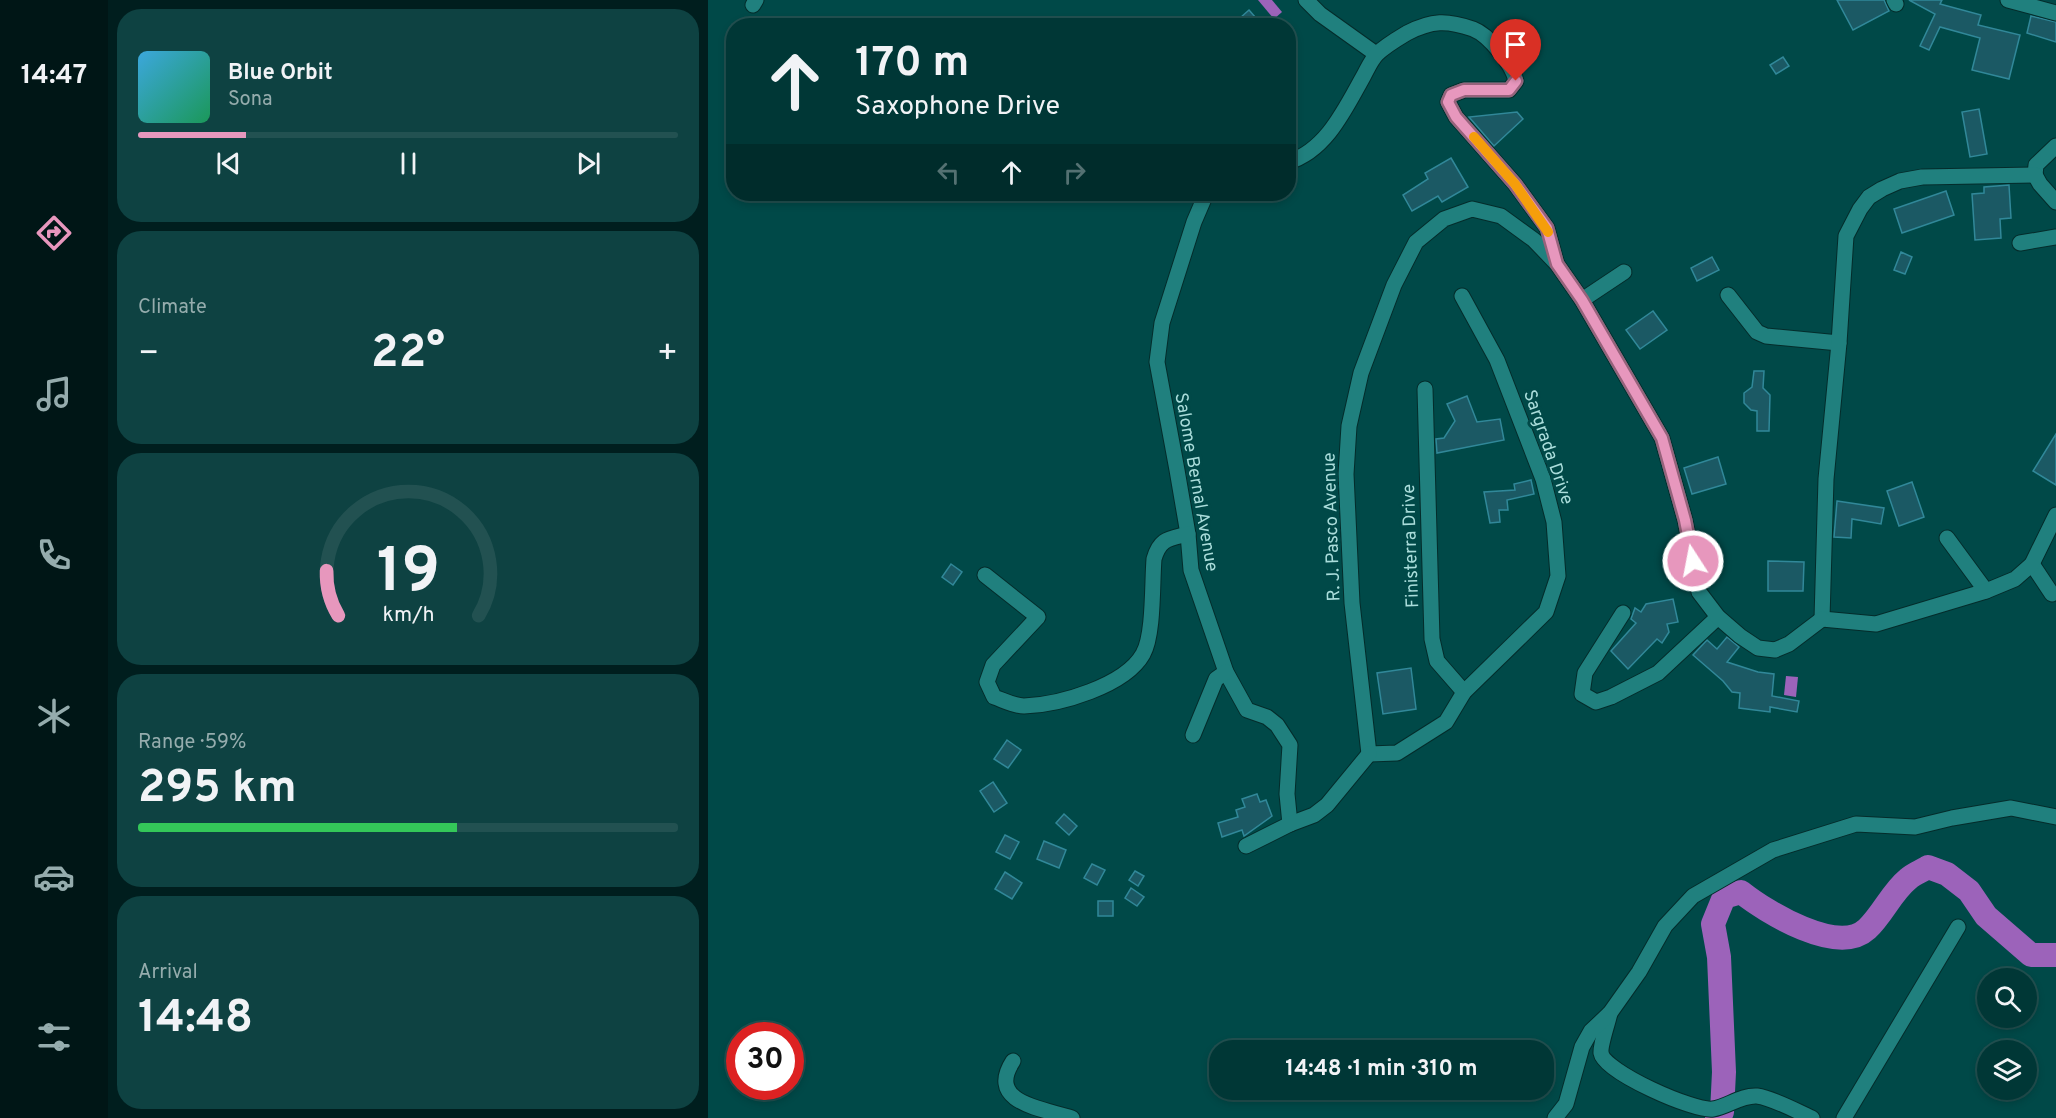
<!DOCTYPE html>
<html lang="en">
<head>
<meta charset="utf-8">
<style>
  body { margin:0; font-family:Overpass,sans-serif; background:#0e4242; color:#f1f3f6; height:100vh; display:flex; flex-direction:column; font-size:22px; white-space:nowrap }
  * { box-sizing:border-box; margin:0 }
  p { font-size:20px; color:#95acad }
  .icon { flex:none; width:33px; height:33px; fill:none; stroke:currentColor; stroke-width:2; stroke-linecap:round; stroke-linejoin:round }
  .map { position:relative; flex:1; overflow:hidden }
  .drawer { display:flex; flex-direction:column; gap:9px; padding:9px; background:#001e1e; width:600px }
  .drawer>* { flex:none }
  .top-card { position:absolute; left:18px; top:18px; width:570px; height:183px; border-radius:24px; box-shadow:0 3px 9px #0003,0 0 0 2px #225151; background:#003736; color:#f1f3f6; overflow:hidden }
  .controls { position:absolute; left:1269px; top:968px; display:grid; gap:12px }
  .controls a { display:grid; place-items:center; width:60px; height:60px; border-radius:50%; background:#003736; box-shadow:0 3px 9px #0003,0 0 0 2px #225151; font-size:30px }
  .speed { position:absolute; left:18px; top:1022px; display:flex; gap:12px; font-size:30px; font-weight:700; text-align:center }
  .speed>* { display:grid; place-content:center; width:78px; height:78px; border-radius:50%; background:#003736; box-shadow:0 3px 9px #0003,0 0 0 2px #225151; line-height:1 }
  .speed .limit { border:9px solid #d22; background:#fff; color:#111 }
  .pin { position:absolute; display:grid; place-items:center; width:51px; height:51px; color:#fff; margin:-62px -26px; border-radius:50% 50% 50% 0; rotate:-45deg; box-shadow:0 0 6px #0007 }
  .pin .icon { rotate:45deg }
  .me { position:absolute; width:66px; margin:-33px; rotate:349deg; stroke-linejoin:round; filter:drop-shadow(0 0 4px #0008) }
  .turn { display:flex; align-items:center; gap:21px; height:126px; padding:0 30px; font-size:27px }
  .turn .icon { width:78px; height:78px; stroke-width:2.5 }
  .turn b { display:block; font-size:42px; line-height:51px }
  .lanes { display:flex; align-items:center; height:57px; padding:0 30px; background:#0003; justify-content:center; gap:30px; direction:ltr }
  .lanes .off { opacity:.35 }
  .big { font-size:45px; font-weight:700; line-height:1.1 }
  .drawer .card { flex:1; display:flex; flex-direction:column; justify-content:center; gap:9px; min-width:0; padding:0 21px; border-radius:24px; background:#0e4242 }
  .drawer .dial { align-items:center; gap:0 }
  .dial svg { height:156px; overflow:visible; fill:none; stroke:#225151; stroke-width:7; stroke-linecap:round; text-anchor:middle }
  .dial text { fill:#f1f3f6; stroke:none }
  .song { display:flex; align-items:center; gap:18px }
  .cover { width:72px; height:72px; border-radius:9px; background:linear-gradient(135deg,hsl(200 70% 55%),hsl(150 70% 35%)) }
  .played { height:6px; border-radius:3px; background:linear-gradient(90deg,#e797bd 20%,#225151 20%) }
  .keys { display:flex; justify-content:space-around; direction:ltr }
  .heat { display:flex; justify-content:space-between; align-items:center; font-size:33px; direction:ltr }
  .charge { height:9px; border-radius:4px; background:linear-gradient(90deg,#34c759 59%,#225151 0) }
  .trip { position:absolute; left:501px; top:1040px; width:345px; height:60px; border-radius:24px; background:#003736; box-shadow:0 3px 9px #0003,0 0 0 2px #225151; font-weight:700; line-height:60px; text-align:center }
  main { display:flex; flex:1; min-height:0 }
  .tabs { display:flex; flex-direction:column; width:108px; justify-content:space-around; align-items:center; background:#001616; color:#95acad }
  .tabs .icon { width:42px; height:42px }
  .tabs .selected { color:#e797bd }
  .tabs b { font-size:27px; color:#f1f3f6 }
  .map>svg:first-child { display:block }
</style>
</head>
<body>
<main>
<nav class="tabs">
<b>14:47</b>
<svg class="icon selected" aria-label="directions" viewBox="0 0 24 24"><path d="M12 3l9 9-9 9-9-9zM9 14v-3h6M13 9l2 2-2 2"/></svg>
<svg class="icon" aria-label="music" viewBox="0 0 24 24"><path d="M9 18V5l10-2v13"/><circle cx="6" cy="18" r="3"/><circle cx="16" cy="16" r="3"/></svg>
<svg class="icon" aria-label="phone" viewBox="0 0 24 24"><path d="M5 4h4l2 5-3 2q2 4 5 5l2-3 5 2v4C11 20 4 13 5 4z"/></svg>
<svg class="icon" aria-label="climate" viewBox="0 0 24 24"><path d="M12 3v18M4 7l16 10M4 17L20 7"/></svg>
<svg class="icon" aria-label="car" viewBox="0 0 24 24"><path d="M5 17H2v-5l4-1 3-4h7l3 4 3 1v5h-3M9 17h6M6 11h13"/><circle cx="7" cy="17" r="2"/><circle cx="17" cy="17" r="2"/></svg>
<svg class="icon" aria-label="filters" viewBox="0 0 24 24"><path d="M4 7h16M4 17h16"/><circle cx="9" cy="7" r="2"/><circle cx="15" cy="17" r="2"/></svg>
</nav>
<section class="drawer">
<div class="card">
<div class="song"><i class="cover"></i><div><b>Blue Orbit</b><p>Sona</p></div></div>
<div class="played"></div>
<div class="keys"><svg class="icon" aria-label="previous" viewBox="0 0 24 24"><path d="M18 5L8 12l10 7zM5 5v14"/></svg><svg class="icon" aria-label="pause" viewBox="0 0 24 24"><path d="M8 5v14M16 5v14"/></svg><svg class="icon" aria-label="next" viewBox="0 0 24 24"><path d="M6 5l10 7-10 7zM19 5v14"/></svg></div>
</div>
<div class="card"><p>Climate</p>
<div class="heat"><a>−</a><b class="big">22°</b><a>+</a></div>
</div>
<div class="card dial"><svg viewBox="0 0 100 80">
<path d="M14 69A42 42 0 1 1 86 69"/>
<path d="M14 69A42 42 0 0 1 8 46" stroke="#e797bd"/>
<text x="50" y="56" font-size="32" font-weight="700">19</text>
<text x="50" y="72" font-size="11">km/h</text>
</svg></div>
<div class="card"><p>Range · 59%</p><b class="big">295 km</b><div class="charge"></div></div>
<div class="card"><p>Arrival</p><b class="big">14:48</b></div>
</section>
<div class="map">
<svg width="1348" height="1118" viewBox="0 0 1348 1118">
  <rect width="100%" height="100%" fill="#004948"/>
  <g fill="#9c63ba">
    <path d="M550,0H564L574,12L566,19Z"/>
    <path d="M1078,676L1090,677L1088,697L1076,695Z"/>
  </g>
  <g fill="none" stroke-linecap="round" stroke-linejoin="round">
    <path stroke="#9c63ba" stroke-width="24" d="M1009,1118L1014,1112L1016,1072L1011,957L1005,924L1016,897L1033,892C1058,912 1130,956 1159,929C1175,914 1183,893 1200,879C1205,874 1214,871 1220,867L1239,874L1261,891L1278,916L1323,955H1348"/>
  </g>
  <g fill="#1b5964" stroke="#318899" stroke-width="1.5">
    <path d="M1129,0H1176L1181,11L1145,30Z"/>
    <path d="M1201,0H1234L1232,4L1273,15L1270,25L1312,35L1301,79L1264,70L1272,38L1232,27L1221,50L1212,46L1227,14Z"/>
    <path d="M541,10L555,26H523Z"/>
    <path d="M1323,16L1348,22V42L1319,33Z"/>
    <path d="M1075,57L1081,66L1068,74L1062,65Z"/>
    <path d="M1271,109L1279,154L1262,157L1254,112Z"/>
    <path d="M809,112L815,119L786,146L761,117Z"/>
    <path d="M743,158L760,187L734,202L730,196L704,211L695,195L720,179L717,173Z"/>
    <path d="M1301,185L1303,218L1292,219L1293,238L1267,240L1264,194L1276,193V187Z"/>
    <path d="M1238,191L1246,215L1194,233L1186,209Z"/>
    <path d="M1193,252L1204,257L1197,274L1186,270Z"/>
    <path d="M1004,257L1011,270L989,281L983,268Z"/>
    <path d="M945,311L959,330L932,349L918,330Z"/>
    <path d="M1046,371H1056L1055,388L1062,395L1061,431H1049V411L1043,410L1036,403V393L1044,387Z"/>
    <path d="M759,396L769,422L792,419L796,440L729,453L728,439L736,438L747,421L739,404Z"/>
    <path d="M1348,434V485L1325,471Z"/>
    <path d="M1010,457L1018,484L984,494L976,468Z"/>
    <path d="M823,480L826,494L799,500L800,510H791L792,522L782,523L776,492L807,490L806,484Z"/>
    <path d="M1204,482L1216,517L1191,526L1179,491Z"/>
    <path d="M1129,501L1176,508L1173,524L1144,519L1143,538L1126,537Z"/>
    <path d="M1060,561L1096,562L1095,591H1060Z"/>
    <path d="M243,564L254,572L245,585L234,577Z"/>
    <path d="M965,599L970,622L959,624L961,632L954,643L949,639L920,669L903,651L928,623L923,619L927,608L933,612L938,604Z"/>
    <path d="M1019,637L1031,647L1019,662L1050,672L1066,674L1064,696L1091,701L1089,712L1062,707V712L1031,708L1032,693L1024,692L1015,681L985,655L999,640L1009,649Z"/>
    <path d="M703,668L708,709L675,714L669,673Z"/>
    <path d="M299,740L313,750L300,768L286,759Z"/>
    <path d="M285,782L299,803L286,812L272,791Z"/>
    <path d="M549,794L552,802L558,800L564,816L536,836L534,830L514,837L510,823L530,817L528,810L537,807L534,799Z"/>
    <path d="M356,814L369,826L361,835L348,823Z"/>
    <path d="M297,835L311,842L302,859L288,852Z"/>
    <path d="M336,841L358,850L351,868L329,859Z"/>
    <path d="M384,864L397,870L389,885L376,878Z"/>
    <path d="M427,871L436,876L430,886L421,880Z"/>
    <path d="M297,872L314,883L304,899L287,889Z"/>
    <path d="M423,888L436,897L429,906L417,898Z"/>
    <rect x="390" y="901" width="15" height="15"/>
  </g>
  <g fill="none" stroke-linecap="round" stroke-linejoin="round">
    <defs>
      <g id="minor">
        <path d="M598,0L612,14L668,54"/>
        <path d="M1186,0L1188,4"/>
        <path d="M1300,0L1348,13"/>
        <path d="M45,5L48,0"/>
        <path d="M580,162C618,151 637,109 655,77C659,70 663,60 669,54C677,46 689,39 699,33C724,20 739,20 765,29C781,35 805,65 808,81L801,90H756L743,95L740,102L748,117L807,184L839,228L848,261"/>
        <path d="M1327,175L1328,165L1348,146"/>
        <path d="M1327,175L1332,184L1348,202"/>
        <path d="M498,194L486,222L454,323L449,362L469,470L480,534L483,570L518,672L539,710L559,717L569,725L582,745L579,794L582,824"/>
        <path d="M1312,243L1348,237"/>
        <path d="M1020,295L1049,332L1058,336L1131,343"/>
        <path d="M874,300L916,272"/>
        <path d="M717,389L724,639L729,661L756,692"/>
        <path d="M1239,538L1278,591"/>
        <path d="M1324,564L1344,594"/>
        <path d="M277,575L330,617L285,665L279,682L286,697C295,700 306,706 316,706C351,705 417,686 435,654C446,635 444,583 446,559C452,538 461,539 480,534"/>
        <path d="M915,613L877,673L874,694L888,702L903,697L950,673L1010,617"/>
        <path d="M1114,619L1118,479L1131,343L1138,236L1152,209L1161,197L1174,189L1192,181L1214,177L1327,175"/>
        <path d="M1114,619L1168,624L1278,591L1307,579L1324,564L1348,515"/>
        <path d="M485,735L508,679L518,672"/>
        <path d="M661,754L644,603L638,474L641,426L653,373L686,285L708,242L736,219L764,209L793,216L826,240L849,264L874,300L954,438L977,520L991,592L1010,617L1032,636L1050,648L1067,650L1081,644L1114,619"/>
        <path d="M661,754L689,753L738,722L756,692L838,612L850,576L846,522L835,479L789,360L754,296"/>
        <path d="M538,846L582,824L606,815L619,805L661,754"/>
        <path d="M902,1013C900,1023 892,1045 893,1053C896,1072 987,1112 1005,1109C1019,1107 1033,1095 1049,1096C1065,1098 1088,1111 1104,1118"/>
        <path d="M305,1061C277,1104 338,1109 364,1118"/>
        <path d="M847,1118L858,1104L874,1047L883,1031L902,1013L931,972L957,926L985,896L1065,850L1148,824L1207,827L1244,818L1303,808L1348,817"/>
        <path d="M1136,1118L1250,927"/>
      </g>
    </defs>
    <use href="#minor" stroke="#042c2b" stroke-width="17"/>
    <use href="#minor" stroke="#20807e" stroke-width="15"/>
  </g>
  <g fill="none" stroke-linecap="round" stroke-linejoin="round">
    <defs>
      <path id="route" d="M808,81L801,90H756L743,95L740,102L748,117L807,184L839,228L849,264L874,300L954,438L977,520L985,561"/>
    </defs>
    <use href="#route" stroke="#96627b" stroke-width="15"/>
    <use href="#route" stroke="#e797bd" stroke-width="10"/>
    <path stroke="#f59e0b" stroke-width="10" d="M766,137L807,184L840,232"/>
  </g>
  <g text-anchor="middle" stroke-width="6" stroke-linejoin="round" paint-order="stroke">
    <g font-size="18" fill="#aadddb" stroke="#004948">
      <text transform="translate(841 447) rotate(71)" y="6">Sargrada Drive</text>
      <text transform="translate(489 482) rotate(80)" y="6">Salome Bernal Avenue</text>
      <text transform="translate(623 527) rotate(-92)" y="6">R. J. Pasco Avenue</text>
      <text transform="translate(702 546) rotate(-92)" y="6">Finisterra Drive</text>
    </g>
  </g>
</svg>
<div class="controls">
<a><svg class="icon" aria-label="search" viewBox="0 0 24 24"><circle cx="10" cy="10" r="6"/><path d="M15 15l6 6"/></svg></a>
<a><svg class="icon" aria-label="layers" viewBox="0 0 24 24"><path d="M12 4l9 5-9 5-9-5zM3 14l9 5 9-5"/></svg></a>
</div>
<div class="speed"><div class="limit">30</div></div>
<div class="pin" style="left:808px;top:81px;background:#d93025"><svg class="icon" aria-label="arrive" viewBox="0 0 24 24"><path d="M6 21V4h12l-3 4 3 4H6"/></svg></div>
<svg class="me" style="left:985px;top:561px" viewBox="-20 -20 40 40"><circle r="17" fill="#e797bd" stroke="#fff" stroke-width="3"/><path d="M0-11L8 9 0 5-8 9z" fill="#fff"/></svg>
<div class="trip">14:48 · 1 min · 310 m</div>
<div class="top-card">
<div class="turn"><svg class="icon" aria-label="ahead" viewBox="0 0 24 24"><path d="M12 20V5M6 11l6-6 6 6"/></svg><div><b>170 m</b>Saxophone Drive</div></div>
<div class="lanes"><svg class="icon off" aria-label="left" viewBox="0 0 24 24"><path d="M17 20v-9H6M10 6l-5 5 5 5"/></svg><svg class="icon" aria-label="ahead" viewBox="0 0 24 24"><path d="M12 20V5M6 11l6-6 6 6"/></svg><svg class="icon off" aria-label="right" viewBox="0 0 24 24"><path d="M7 20v-9h11M14 6l5 5-5 5"/></svg></div>
</div>
</div>
</main>
</body>
</html>
